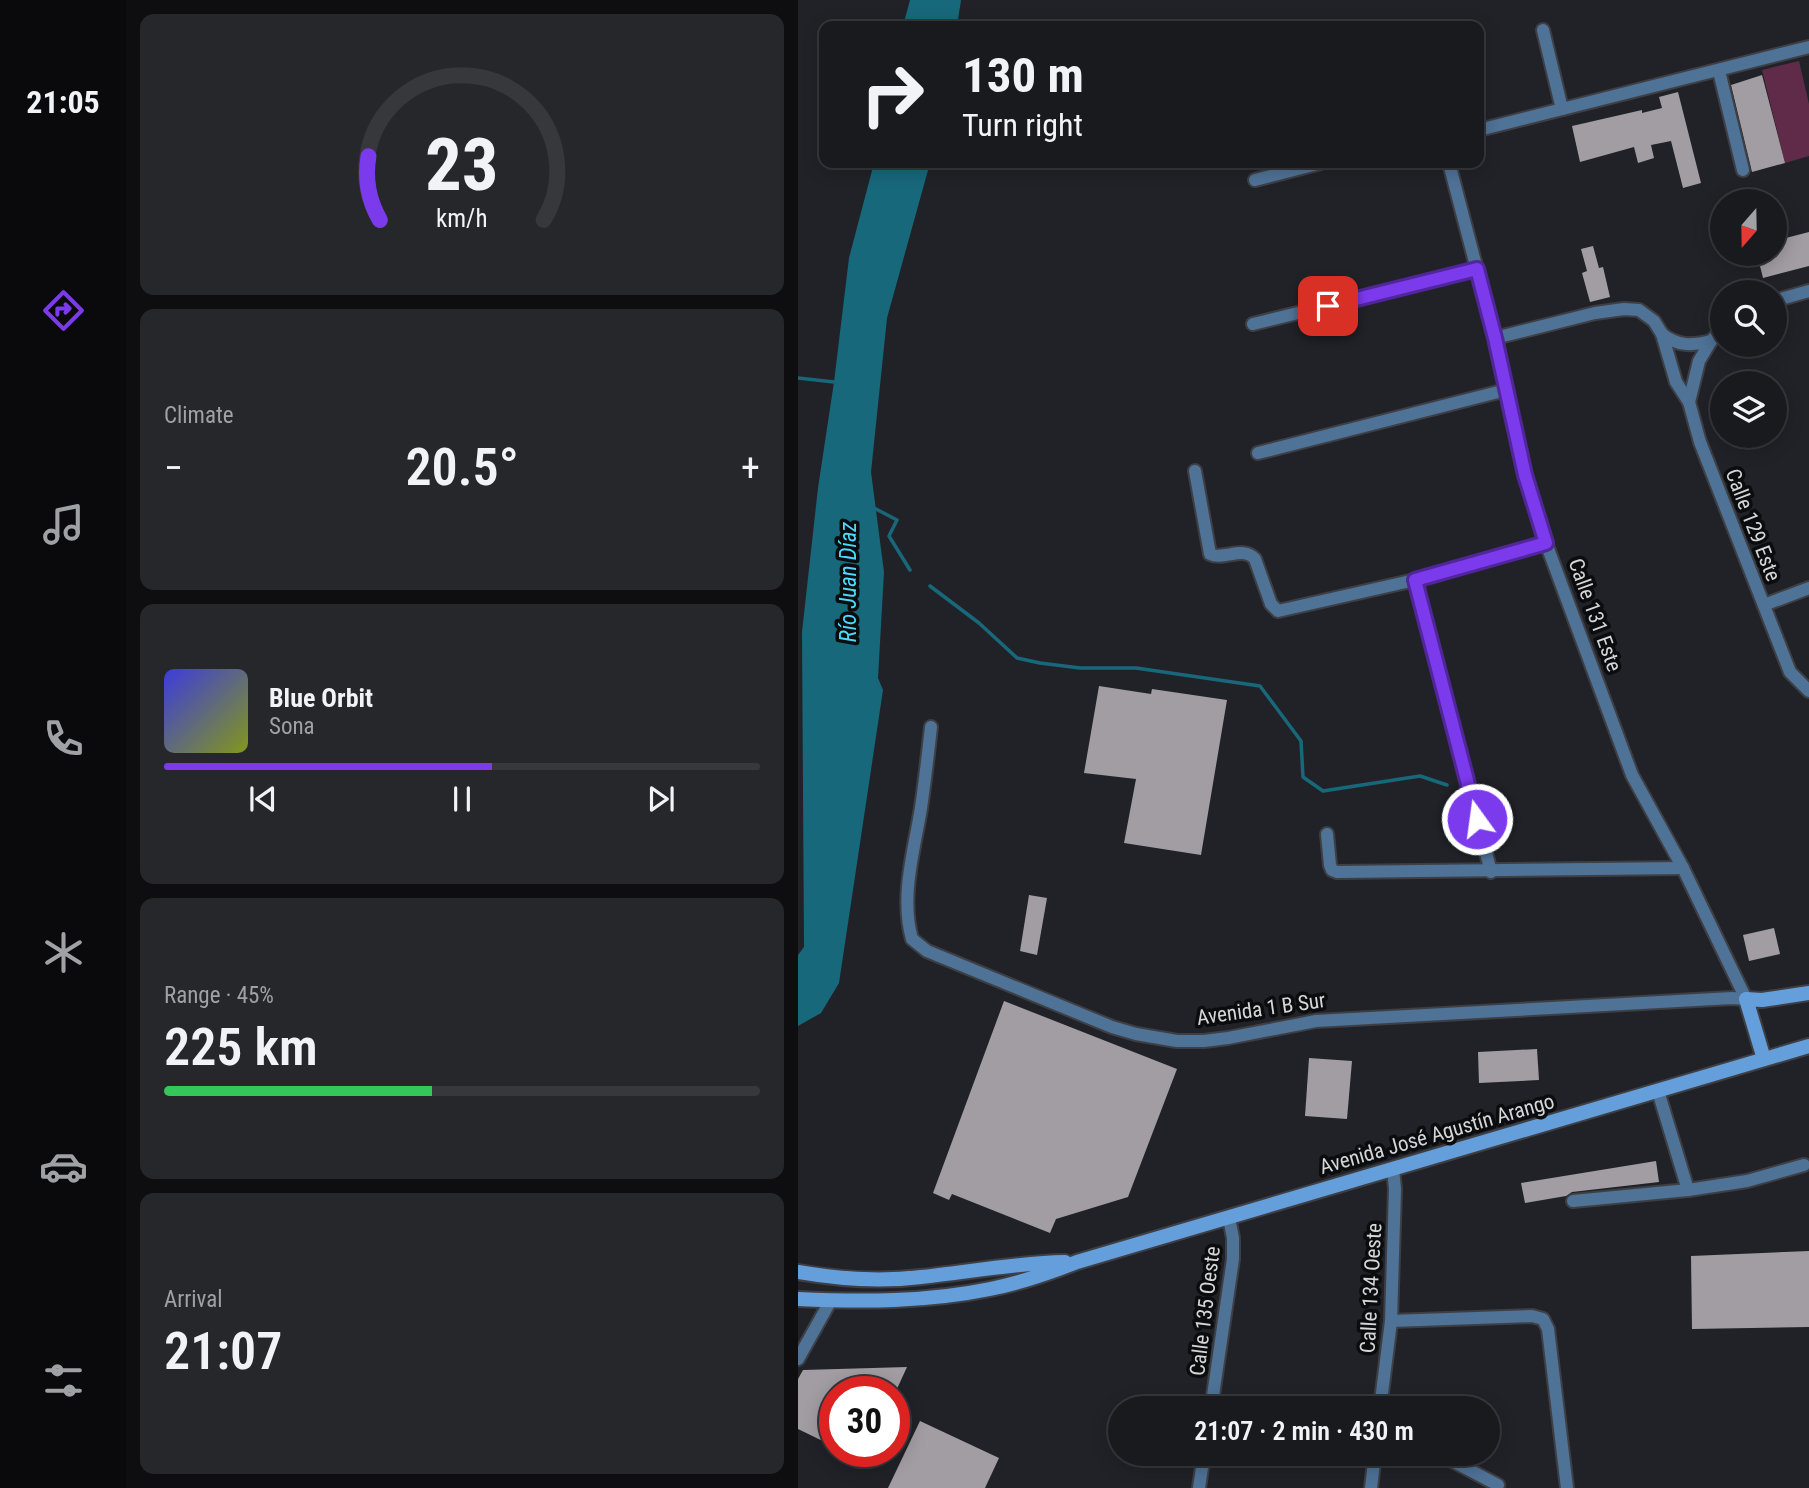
<!DOCTYPE html>
<html lang="en">
<head>
<meta charset="utf-8">
<style>
  body { margin:0; font-family:"Roboto Condensed",sans-serif; background:#26272b; color:#f1f3f6; height:100vh; display:flex; flex-direction:column; font-size:26px; white-space:nowrap }
  * { box-sizing:border-box; margin:0 }
  p { font-size:23px; color:#9fa1a4 }
  .icon { flex:none; width:38px; height:38px; fill:none; stroke:currentColor; stroke-width:2; stroke-linecap:round; stroke-linejoin:round }
  .map { position:relative; flex:1; overflow:hidden }
  .side { display:flex; flex-direction:column; gap:14px; padding:14px; background:#0e0e10; width:672px }
  .side>* { flex:none }
  .guide { position:absolute; left:21px; top:21px; width:665px; height:147px; border-radius:14px; box-shadow:0 4px 18px #0003,0 0 0 2px #37383c; background:#191a1e; color:#f1f3f6; overflow:hidden }
  .needle { width:46px; rotate:200deg }
  .tools { position:absolute; left:912px; top:189px; display:grid; gap:14px }
  .tools a { display:grid; place-items:center; width:77px; height:77px; border-radius:50%; background:#191a1e; box-shadow:0 4px 18px #0003,0 0 0 2px #37383c; font-size:35px }
  .speed { position:absolute; left:21px; top:1376px; display:flex; gap:14px; font-size:35px; font-weight:700; text-align:center }
  .speed>* { display:grid; place-content:center; width:91px; height:91px; border-radius:50%; background:#191a1e; box-shadow:0 4px 18px #0003,0 0 0 2px #37383c; line-height:1 }
  .speed .limit { border:10px solid #d22; background:#fff; color:#111 }
  .pin { position:absolute; display:grid; place-items:center; width:60px; height:60px; color:#fff; margin:-30px; border-radius:14px; box-shadow:0 4px 10px #0006 }
  .me { position:absolute; width:77px; margin:-38px; rotate:346deg; stroke-linejoin:round; filter:drop-shadow(0 0 5px #0008) }
  .turn { display:flex; align-items:center; gap:24px; height:147px; padding:0 28px; font-size:32px }
  .turn .icon { width:91px; height:91px; stroke-width:2.5 }
  .turn b { display:block; font-size:49px; line-height:60px }
  .big { font-size:52px; font-weight:600; line-height:1.1 }
  .side .tile { flex:1; display:flex; flex-direction:column; justify-content:center; gap:10px; min-width:0; padding:0 24px; border-radius:14px; background:#26272b }
  .side .dial { align-items:center; gap:0 }
  .dial svg { height:182px; overflow:visible; fill:none; stroke:#37383c; stroke-width:7; stroke-linecap:round; text-anchor:middle }
  .dial text { fill:#f1f3f6; stroke:none }
  .song { display:flex; align-items:center; gap:21px }
  .cover { width:84px; height:84px; border-radius:10px; background:linear-gradient(135deg,hsl(240 70% 55%),hsl(70 70% 35%)) }
  .played { height:7px; border-radius:4px; background:linear-gradient(90deg,#7c3aed 55%,#37383c 55%) }
  .keys { display:flex; justify-content:space-around; direction:ltr }
  .heat { display:flex; justify-content:space-between; align-items:center; font-size:38px; direction:ltr }
  .charge { height:10px; border-radius:5px; background:linear-gradient(90deg,#34c759 45%,#37383c 0) }
  .trip { position:absolute; left:310px; top:1396px; width:392px; height:70px; border-radius:35px; background:#191a1e; box-shadow:0 4px 18px #0003,0 0 0 2px #37383c; font-weight:600; line-height:70px; text-align:center }
  main { display:flex; flex:1; min-height:0 }
  .dock { display:flex; flex-direction:column; width:126px; justify-content:space-around; align-items:center; background:#0a0a0c; color:#9fa1a4 }
  .dock .icon { width:49px; height:49px }
  .dock .selected { color:#7c3aed }
  .dock b { font-size:32px; color:#f1f3f6 }
  .map>svg:first-child { display:block }
</style>
</head>
<body>
<main>
<nav class="dock">
<b>21:05</b>
<svg class="icon selected" aria-label="directions" viewBox="0 0 24 24"><path d="M12 3l9 9-9 9-9-9zM9 14v-3h6M13 9l2 2-2 2"/></svg>
<svg class="icon" aria-label="music" viewBox="0 0 24 24"><path d="M9 18V5l10-2v13"/><circle cx="6" cy="18" r="3"/><circle cx="16" cy="16" r="3"/></svg>
<svg class="icon" aria-label="phone" viewBox="0 0 24 24"><path d="M5 4h4l2 5-3 2q2 4 5 5l2-3 5 2v4C11 20 4 13 5 4z"/></svg>
<svg class="icon" aria-label="climate" viewBox="0 0 24 24"><path d="M12 3v18M4 7l16 10M4 17L20 7"/></svg>
<svg class="icon" aria-label="car" viewBox="0 0 24 24"><path d="M5 17H2v-5l4-1 3-4h7l3 4 3 1v5h-3M9 17h6M6 11h13"/><circle cx="7" cy="17" r="2"/><circle cx="17" cy="17" r="2"/></svg>
<svg class="icon" aria-label="filters" viewBox="0 0 24 24"><path d="M4 7h16M4 17h16"/><circle cx="9" cy="7" r="2"/><circle cx="15" cy="17" r="2"/></svg>
</nav>
<section class="side">
<div class="tile dial"><svg viewBox="0 0 100 80">
<path d="M14 69A42 42 0 1 1 86 69"/>
<path d="M14 69A42 42 0 0 1 9 41" stroke="#7c3aed"/>
<text x="50" y="56" font-size="32" font-weight="700">23</text>
<text x="50" y="72" font-size="11">km/h</text>
</svg></div>
<div class="tile"><p>Climate</p>
<div class="heat"><a>−</a><b class="big">20.5°</b><a>+</a></div>
</div>
<div class="tile">
<div class="song"><i class="cover"></i><div><b>Blue Orbit</b><p>Sona</p></div></div>
<div class="played"></div>
<div class="keys"><svg class="icon" aria-label="previous" viewBox="0 0 24 24"><path d="M18 5L8 12l10 7zM5 5v14"/></svg><svg class="icon" aria-label="pause" viewBox="0 0 24 24"><path d="M8 5v14M16 5v14"/></svg><svg class="icon" aria-label="next" viewBox="0 0 24 24"><path d="M6 5l10 7-10 7zM19 5v14"/></svg></div>
</div>
<div class="tile"><p>Range · 45%</p><b class="big">225 km</b><div class="charge"></div></div>
<div class="tile"><p>Arrival</p><b class="big">21:07</b></div>
</section>
<div class="map">
<svg width="1011" height="1488" viewBox="0 0 1011 1488">
  <rect width="100%" height="100%" fill="#212228"/>
  <path fill="#602a49" d="M1001,61L1011,104V156L987,163L964,70Z"/>
  <g fill="#18687b">
    <path d="M112,0H163L159,26H105Z"/>
    <path d="M76,163H132L89,318L73,472L86,572L80,678L85,690L41,983L23,1013L0,1026V955L6,947L4,632L20,488L36,382L51,258Z"/>
  </g>
  <g fill="none" stroke-linecap="round" stroke-linejoin="round">
    <g stroke="#18687b" stroke-width="3.5">
      <path d="M0,378L36,382"/>
      <path d="M76,508L99,520L91,536L112,570"/>
      <path d="M132,586L181,623L219,658L242,663L282,668H338L462,686L503,741L505,777L525,791L622,776L649,785"/>
    </g>
  </g>
  <g fill="#a19da3">
    <path d="M964,75L987,163L954,172L933,85Z"/>
    <path d="M880,92L903,183L885,188L873,141L853,145L856,158L840,163L836,147L782,162L774,126L844,110V113L864,108L861,97Z"/>
    <path d="M1011,232V266L965,278L959,254H976V241Z"/>
    <path d="M795,246L801,268L805,267L812,297L792,302L784,273L789,271L783,249Z"/>
    <path d="M301,686L353,694L354,689L429,700L403,855L326,843L338,779L286,773Z"/>
    <path d="M231,895L249,898L239,955L222,951Z"/>
    <path d="M976,928L982,954L951,961L945,935Z"/>
    <path d="M206,1001L379,1069L330,1197L258,1219L252,1233L154,1194L151,1200L135,1193Z"/>
    <path d="M739,1049L741,1080L681,1083L680,1052Z"/>
    <path d="M511,1058L554,1061L549,1119L507,1116Z"/>
    <path d="M858,1161L861,1182L774,1192L768,1196L727,1203L723,1183Z"/>
    <path d="M1011,1251V1327L894,1329L893,1256Z"/>
    <path d="M109,1367L98,1391H37V1447L0,1429V1379L5,1370Z"/>
    <path d="M122,1421L201,1458L187,1488H90Z"/>
  </g>
  <g fill="none" stroke-linecap="round" stroke-linejoin="round">
    <defs>
      <g id="street">
        <path d="M745,30L764,109"/>
        <path d="M921,71L945,170"/>
        <path d="M681,130L1011,47"/>
        <path d="M651,163L697,338L727,475L748,543L834,775L885,868L948,999"/>
        <path d="M457,180L523,163"/>
        <path d="M976,301L1011,291"/>
        <path d="M455,324L679,269"/>
        <path d="M924,330L913,341L901,361L891,402L902,442L992,672L1011,691"/>
        <path d="M864,334C879,346 894,346 913,341"/>
        <path d="M697,338L797,313L826,309L841,310L856,321L864,334L878,382L891,402"/>
        <path d="M460,453L708,390"/>
        <path d="M397,471L412,554C426,561 445,545 457,559L473,604L480,611L617,580L748,543"/>
        <path d="M617,580L693,872"/>
        <path d="M966,605L1011,588"/>
        <path d="M133,727C130,754 127,781 123,808C116,851 102,897 114,939L129,951L314,1027L338,1034L379,1041H406L430,1038L518,1021L934,998L948,999"/>
        <path d="M529,834L532,865L534,870L539,872L885,868"/>
        <path d="M860,1091L890,1190"/>
        <path d="M775,1201L890,1190L949,1181L1006,1165"/>
        <path d="M593,1321L734,1316L745,1319L750,1329L769,1488"/>
        <path d="M0,1359L33,1300"/>
        <path d="M413,1409L435,1259V1238L431,1218"/>
        <path d="M582,1409L593,1321L597,1189L595,1169"/>
        <path d="M641,1454L700,1485"/>
        <path d="M401,1488L406,1454"/>
        <path d="M573,1488L577,1454"/>
      </g>
      <g id="secondary">
        <path d="M966,1059L948,999L964,1000L1011,993"/>
        <path d="M0,1272C40,1279 82,1282 123,1277C171,1272 218,1263 267,1262"/>
        <path d="M0,1299C64,1302 129,1302 192,1289C222,1283 251,1273 279,1262L1011,1046"/>
      </g>
    </defs>
    <use href="#street" stroke="#3e3f44" stroke-width="16"/>
    <use href="#secondary" stroke="#3e3f44" stroke-width="18"/>
    <use href="#street" stroke="#4f7297" stroke-width="12"/>
    <use href="#secondary" stroke="#659fdb" stroke-width="14"/>
  </g>
  <g fill="none" stroke-linecap="round" stroke-linejoin="round">
    <defs>
      <path id="route" d="M530,306L679,269L697,338L727,475L748,543L617,580L679,819"/>
    </defs>
    <use href="#route" stroke="#51269a" stroke-width="18"/>
    <use href="#route" stroke="#7c3aed" stroke-width="12"/>
  </g>
  <g text-anchor="middle" stroke-width="7" stroke-linejoin="round" paint-order="stroke">
    <g font-size="21" fill="#d6d6da" stroke="#0b0c0e">
      <text transform="translate(955 525) rotate(69)" y="7">Calle 129 Este</text>
      <text transform="translate(797 615) rotate(70)" y="7">Calle 131 Este</text>
      <text transform="translate(463 1009) rotate(-8)" y="7">Avenida 1 B Sur</text>
      <text transform="translate(639 1134) rotate(-16)" y="7">Avenida José Agustín Arango</text>
      <text transform="translate(573 1288) rotate(-87)" y="7">Calle 134 Oeste</text>
      <text transform="translate(407 1311) rotate(-83)" y="7">Calle 135 Oeste</text>
    </g>
    <g font-size="23" font-style="italic" fill="#4bd9fd" stroke="#0b0c0e">
      <text transform="translate(50 582) rotate(-90)" y="8">Río Juan Díaz</text>
    </g>
  </g>
</svg>
<div class="tools">
<a><svg class="needle" viewBox="-14 -14 28 28"><path d="M0-13l5 13h-10z" fill="#e53935"/><path d="M0 13l5-13h-10z" fill="#9fa1a4"/></svg></a>
<a><svg class="icon" aria-label="search" viewBox="0 0 24 24"><circle cx="10" cy="10" r="6"/><path d="M15 15l6 6"/></svg></a>
<a><svg class="icon" aria-label="layers" viewBox="0 0 24 24"><path d="M12 4l9 5-9 5-9-5zM3 14l9 5 9-5"/></svg></a>
</div>
<div class="speed"><div class="limit">30</div></div>
<div class="pin" style="left:530px;top:306px;background:#d93025"><svg class="icon" aria-label="arrive" viewBox="0 0 24 24"><path d="M6 21V4h12l-3 4 3 4H6"/></svg></div>
<svg class="me" style="left:679px;top:819px" viewBox="-20 -20 40 40"><circle r="17" fill="#7c3aed" stroke="#fff" stroke-width="3"/><path d="M0-11L8 9 0 5-8 9z" fill="#fff"/></svg>
<div class="trip">21:07 · 2 min · 430 m</div>
<div class="guide">
<div class="turn"><svg class="icon" aria-label="right" viewBox="0 0 24 24"><path d="M7 20v-9h11M14 6l5 5-5 5"/></svg><div><b>130 m</b>Turn right</div></div>
</div>
</div>
</main>
</body>
</html>
